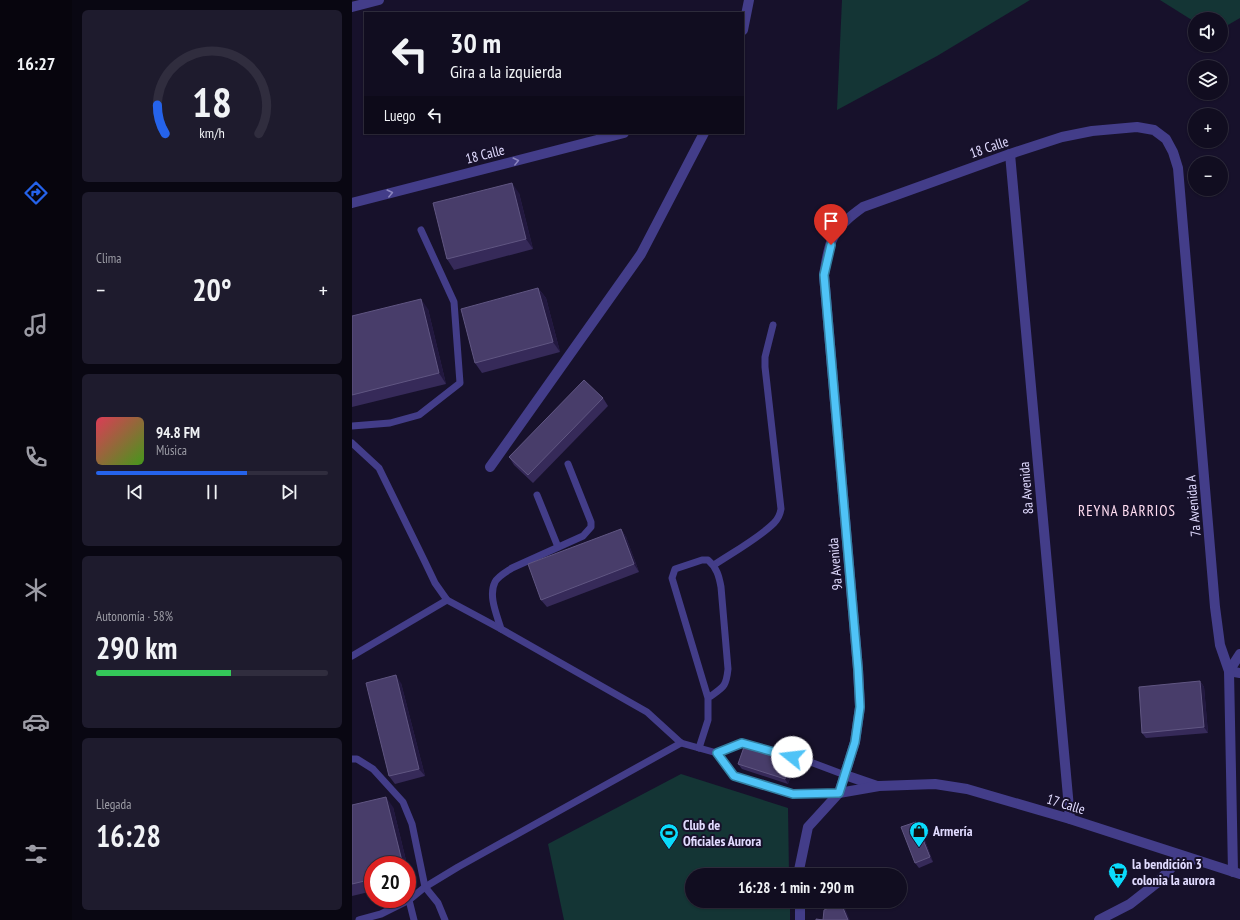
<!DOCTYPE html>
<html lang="es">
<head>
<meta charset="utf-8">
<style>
  body { margin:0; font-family:"PT Sans Narrow",sans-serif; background:#1e1b2d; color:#f1f3f6; height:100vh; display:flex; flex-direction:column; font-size:15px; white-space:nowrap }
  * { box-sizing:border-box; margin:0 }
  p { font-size:13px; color:#9c9ca5 }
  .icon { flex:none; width:22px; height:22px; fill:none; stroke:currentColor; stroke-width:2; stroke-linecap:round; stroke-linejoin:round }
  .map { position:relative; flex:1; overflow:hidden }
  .side { display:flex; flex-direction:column; gap:10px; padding:10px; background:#090712; width:280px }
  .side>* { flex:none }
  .banner { position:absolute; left:12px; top:12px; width:380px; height:122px; border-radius:0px; box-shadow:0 1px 3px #0004,0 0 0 1px #302d3e; background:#110d20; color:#f1f3f6; overflow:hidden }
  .controls { position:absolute; left:836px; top:12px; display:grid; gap:8px }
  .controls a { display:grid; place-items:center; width:40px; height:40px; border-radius:50%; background:#110d20; box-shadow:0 1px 3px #0004,0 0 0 1px #302d3e; font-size:20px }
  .speed { position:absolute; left:12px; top:856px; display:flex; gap:8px; font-size:20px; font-weight:700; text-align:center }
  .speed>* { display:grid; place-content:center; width:52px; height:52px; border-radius:50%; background:#110d20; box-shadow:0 1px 3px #0004,0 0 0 1px #302d3e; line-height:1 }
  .speed .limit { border:6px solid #d22; background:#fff; color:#111 }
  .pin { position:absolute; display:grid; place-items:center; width:34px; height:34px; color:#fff; margin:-41px -17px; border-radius:50% 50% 50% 0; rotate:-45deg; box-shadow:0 0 4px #0007 }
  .pin .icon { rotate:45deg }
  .me { position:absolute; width:44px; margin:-22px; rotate:286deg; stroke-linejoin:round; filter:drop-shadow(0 0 3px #0008) }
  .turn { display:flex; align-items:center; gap:14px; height:84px; padding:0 20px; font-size:18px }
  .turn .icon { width:52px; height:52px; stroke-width:2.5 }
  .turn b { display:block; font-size:28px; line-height:34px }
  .then { display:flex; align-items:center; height:38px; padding:0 20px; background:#0003; gap:8px; font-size:15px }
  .big { font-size:30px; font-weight:600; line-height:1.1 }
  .side .widget { flex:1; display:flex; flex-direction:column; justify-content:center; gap:6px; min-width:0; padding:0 14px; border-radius:6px; background:#1e1b2d }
  .side .dial { align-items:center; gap:0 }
  .dial svg { height:104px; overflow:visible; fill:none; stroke:#302d3e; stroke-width:7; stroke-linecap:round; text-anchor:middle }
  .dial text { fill:#f1f3f6; stroke:none }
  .song { display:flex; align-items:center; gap:12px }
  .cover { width:48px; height:48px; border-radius:6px; background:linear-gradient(135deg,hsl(350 70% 55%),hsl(100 70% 35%)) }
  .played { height:4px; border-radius:2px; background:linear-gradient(90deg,#2563eb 65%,#302d3e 65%) }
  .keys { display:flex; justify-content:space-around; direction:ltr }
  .heat { display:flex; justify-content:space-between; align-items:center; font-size:22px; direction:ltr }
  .charge { height:6px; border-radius:3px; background:linear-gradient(90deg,#34c759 58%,#302d3e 0) }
  .trip { position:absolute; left:333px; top:868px; width:222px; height:40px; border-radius:20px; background:#110d20; box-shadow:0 1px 3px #0004,0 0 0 1px #302d3e; font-weight:600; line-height:40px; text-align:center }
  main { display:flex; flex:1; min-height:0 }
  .dock { display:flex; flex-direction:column; width:72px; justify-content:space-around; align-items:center; background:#07050d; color:#9c9ca5 }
  .dock .icon { width:28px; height:28px }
  .dock .current { color:#2563eb }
  .dock b { font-size:18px; color:#f1f3f6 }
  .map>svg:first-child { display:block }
</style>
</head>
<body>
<main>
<nav class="dock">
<b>16:27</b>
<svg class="icon current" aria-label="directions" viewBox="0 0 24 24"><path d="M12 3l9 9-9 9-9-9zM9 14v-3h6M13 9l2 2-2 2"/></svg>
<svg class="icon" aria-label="music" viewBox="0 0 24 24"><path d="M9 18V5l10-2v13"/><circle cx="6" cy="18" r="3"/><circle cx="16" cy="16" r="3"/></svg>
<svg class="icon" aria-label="phone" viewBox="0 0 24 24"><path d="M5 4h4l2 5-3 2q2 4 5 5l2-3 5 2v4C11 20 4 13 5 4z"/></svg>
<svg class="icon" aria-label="climate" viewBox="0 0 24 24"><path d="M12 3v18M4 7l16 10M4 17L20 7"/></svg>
<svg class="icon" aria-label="car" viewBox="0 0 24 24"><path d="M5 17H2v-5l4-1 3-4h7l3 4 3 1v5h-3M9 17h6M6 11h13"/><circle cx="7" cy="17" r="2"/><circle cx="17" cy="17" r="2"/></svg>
<svg class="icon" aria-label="filters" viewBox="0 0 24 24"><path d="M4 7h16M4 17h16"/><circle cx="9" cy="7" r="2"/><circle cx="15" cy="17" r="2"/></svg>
</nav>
<section class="side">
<div class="widget dial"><svg viewBox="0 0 100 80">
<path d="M14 69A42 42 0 1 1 86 69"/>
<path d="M14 69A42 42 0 0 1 8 47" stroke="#2563eb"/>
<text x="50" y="56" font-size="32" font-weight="700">18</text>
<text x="50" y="72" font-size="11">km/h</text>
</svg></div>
<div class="widget"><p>Clima</p>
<div class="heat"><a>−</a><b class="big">20°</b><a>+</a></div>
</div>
<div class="widget">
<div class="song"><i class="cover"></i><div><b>94.8 FM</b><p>Música</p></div></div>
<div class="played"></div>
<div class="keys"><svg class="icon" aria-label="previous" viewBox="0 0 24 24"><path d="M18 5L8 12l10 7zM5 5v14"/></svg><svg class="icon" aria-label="pause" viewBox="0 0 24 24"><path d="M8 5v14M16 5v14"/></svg><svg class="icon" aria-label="next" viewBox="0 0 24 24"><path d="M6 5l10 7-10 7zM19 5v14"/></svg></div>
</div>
<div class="widget"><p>Autonomía · 58%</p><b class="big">290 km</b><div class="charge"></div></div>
<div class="widget"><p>Llegada</p><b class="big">16:28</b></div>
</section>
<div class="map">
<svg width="888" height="920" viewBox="0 0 888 920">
  <rect width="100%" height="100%" fill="#17112b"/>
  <g fill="#143535">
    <path d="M490,0H678L585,56L485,110Z"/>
    <path d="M808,0H888V18L869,29V19H843V22Z"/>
    <path d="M329,774L436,808L437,875H340V901H438V920H212L196,844Z"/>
  </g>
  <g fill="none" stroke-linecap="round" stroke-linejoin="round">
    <g stroke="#433d89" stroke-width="7">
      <path d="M0,426L38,423L67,415L108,383L102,302L69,230"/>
      <path d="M0,443L27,468L73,562L83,583L95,600L149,629"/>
      <path d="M216,464L239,522V527L231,536L160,568C154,572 146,576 143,582C136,596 145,615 149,629L295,712L329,743L365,753L382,776L441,794L487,793"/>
      <path d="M185,495L206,547"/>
      <path d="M362,565C380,553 407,538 422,523C426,519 428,515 429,509L413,367V357L421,325"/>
      <path d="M0,656L95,600"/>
      <path d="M347,748L356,720V698L320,578L323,569L350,560H356C365,568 367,576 369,587L376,669C374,688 371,687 356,698"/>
      <path d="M365,753L390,743L453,760L493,775"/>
      <path d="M0,759H5L21,769L51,802L60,824L73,887L86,903L93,920"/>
      <path d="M57,900L62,920"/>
      <path d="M7,920L29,914L57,900L73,887L106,867L329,743"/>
    </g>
    <g stroke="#433d89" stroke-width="10">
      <path d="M0,7L27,0"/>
      <path d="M391,30L397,0"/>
      <path d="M658,154L718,819"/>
      <path d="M0,203L272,133"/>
      <path d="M138,467L289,254L352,133"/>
      <path d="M888,654L877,671L888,673"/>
      <path d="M493,775L525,786"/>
      <path d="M487,793L527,786L583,784L615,789L718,819L888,874"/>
      <path d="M447,875V870L456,827L487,793L503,742L508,707L506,669L472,275C474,263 476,246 482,236C488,224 500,215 511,207L658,154L710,137L740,131L785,127L802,130L814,139L821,152L826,168L863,607L868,645L877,671L881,872"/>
      <path d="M448,901V920"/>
      <path d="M747,920L778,904L806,882L830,856"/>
    </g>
  </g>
  <g fill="#362a59">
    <path d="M167,193L181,249L102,270L95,259Z"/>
    <path d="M186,288L194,298L208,352L130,373L123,363Z"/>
    <path d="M76,309L94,384L0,407V316Z"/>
    <path d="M251,398L256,406L181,483L162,465L157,457Z"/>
    <path d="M269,529L274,537L287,572L195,607L189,600Z"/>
    <path d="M848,681L852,687L856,733L794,738L790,733Z"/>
    <path d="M49,683L73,776L43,784L37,776Z"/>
    <path d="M386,764L442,767L436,784L390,769Z"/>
    <path d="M0,805L41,807L59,881L55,882V865H21V891L0,896Z"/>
    <path d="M568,827L581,862L567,868L563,863Z"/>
  </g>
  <g fill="#22183f">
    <path d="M160,183L167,193L181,249L174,239Z"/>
    <path d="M186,288L194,298L208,352L201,342Z"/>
    <path d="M69,299L76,309L94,384L87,373Z"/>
    <path d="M269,529L274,537L287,572L282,564Z"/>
    <path d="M44,675L49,683L73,776L67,769Z"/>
    <path d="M848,681L852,687L856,733L852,727Z"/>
    <path d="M438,762L442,767L436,784L433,779Z"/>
    <path d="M34,797L41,807L59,881L55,875V865H51Z"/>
    <path d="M564,822L568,827L581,862L578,857Z"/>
    <path d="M489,903L493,908L498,920H496Z"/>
  </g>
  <g fill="#483d6a" stroke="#605682">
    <path d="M160,183L174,239L95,259L81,203Z"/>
    <path d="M186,288L201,342L123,363L109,309Z"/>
    <path d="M69,299L87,373L0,395V316Z"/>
    <path d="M232,380L251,398L176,475L157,457Z"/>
    <path d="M269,529L282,564L189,600L176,564Z"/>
    <path d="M44,675L67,769L37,776L14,683Z"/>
    <path d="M848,681L852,727L790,733L787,687Z"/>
    <path d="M392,747L438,762L433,779L386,764Z"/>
    <path d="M34,797L51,865H21V879L0,884V805Z"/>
    <path d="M564,822L578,857L563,863L549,827Z"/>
    <path d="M489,903L496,920H464V919L471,920L472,910Z"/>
  </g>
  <defs><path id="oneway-chevron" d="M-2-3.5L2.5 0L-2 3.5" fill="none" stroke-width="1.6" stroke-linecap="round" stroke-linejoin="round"/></defs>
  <g stroke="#8a84be">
    <use href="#oneway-chevron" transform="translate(164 161) rotate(-14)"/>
    <use href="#oneway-chevron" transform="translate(38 193) rotate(-14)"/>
  </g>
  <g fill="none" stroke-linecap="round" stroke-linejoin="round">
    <defs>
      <path id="route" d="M440,757L390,743L365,753L382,776L441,794L487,793L503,742L508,707L506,669L472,275L479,245"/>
    </defs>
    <use href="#route" stroke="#337fa1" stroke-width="10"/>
    <use href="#route" stroke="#4fc3f7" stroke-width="7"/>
  </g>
  <defs>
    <symbol id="shop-pin" viewBox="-11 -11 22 30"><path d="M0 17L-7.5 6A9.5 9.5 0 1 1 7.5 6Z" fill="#0adbfc" stroke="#17112b"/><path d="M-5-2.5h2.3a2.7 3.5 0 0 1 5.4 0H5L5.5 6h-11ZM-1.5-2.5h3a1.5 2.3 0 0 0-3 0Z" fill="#111"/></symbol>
    <symbol id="stadium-pin" viewBox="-11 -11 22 30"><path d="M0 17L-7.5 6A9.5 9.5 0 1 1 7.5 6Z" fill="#0adbfc" stroke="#17112b"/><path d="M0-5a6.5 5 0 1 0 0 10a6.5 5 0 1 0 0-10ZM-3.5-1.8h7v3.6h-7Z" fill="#111"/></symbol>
    <symbol id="supermarket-pin" viewBox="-11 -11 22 30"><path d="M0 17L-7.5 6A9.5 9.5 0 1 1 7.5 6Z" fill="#0adbfc" stroke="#17112b"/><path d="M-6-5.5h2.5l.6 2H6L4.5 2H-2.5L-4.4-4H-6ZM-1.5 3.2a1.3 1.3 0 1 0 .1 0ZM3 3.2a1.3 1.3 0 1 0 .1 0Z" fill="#111"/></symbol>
  </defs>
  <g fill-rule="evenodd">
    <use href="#shop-pin" x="556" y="820" width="22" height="30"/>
    <use href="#stadium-pin" x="306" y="822" width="22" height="30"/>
    <use href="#supermarket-pin" x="755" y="861" width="22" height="30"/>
  </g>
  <g text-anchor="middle" stroke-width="4" stroke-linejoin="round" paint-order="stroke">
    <g font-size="14" fill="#e1dbff" stroke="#17112b">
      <text transform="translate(637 147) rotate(-19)" y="5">18 Calle</text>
      <text transform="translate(133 154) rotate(-14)" y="5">18 Calle</text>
      <text transform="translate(674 488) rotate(-95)" y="5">8a Avenida</text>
      <text transform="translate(841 506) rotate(-95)" y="5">7a Avenida A</text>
      <text transform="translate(483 564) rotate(-95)" y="5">9a Avenida</text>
      <text transform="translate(714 804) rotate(17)" y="5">17 Calle</text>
    </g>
    <g font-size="14" font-weight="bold" fill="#e1dbff" stroke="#17112b" text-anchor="start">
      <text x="331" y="830">Club de<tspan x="331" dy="16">Oficiales Aurora</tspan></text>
      <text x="581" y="836">Armería</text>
      <text x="780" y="869">la bendición 3<tspan x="780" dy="16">colonia la aurora</tspan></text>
    </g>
    <g font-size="15" letter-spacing="1" fill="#ffddf1" stroke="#17112b">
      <text x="775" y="516">REYNA BARRIOS</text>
    </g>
  </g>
</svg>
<div class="controls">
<a><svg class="icon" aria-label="sound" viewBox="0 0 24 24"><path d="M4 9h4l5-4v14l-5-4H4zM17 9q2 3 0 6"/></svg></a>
<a><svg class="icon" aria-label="layers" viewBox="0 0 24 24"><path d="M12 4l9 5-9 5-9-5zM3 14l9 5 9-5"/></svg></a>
<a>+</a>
<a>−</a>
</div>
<div class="speed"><div class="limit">20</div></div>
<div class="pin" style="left:479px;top:245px;background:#d93025"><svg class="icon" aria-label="arrive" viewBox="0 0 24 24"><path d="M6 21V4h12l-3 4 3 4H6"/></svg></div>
<svg class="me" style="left:440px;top:757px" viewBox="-20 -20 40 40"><circle r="19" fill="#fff"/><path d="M0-13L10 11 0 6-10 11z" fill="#4fc3f7"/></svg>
<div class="trip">16:28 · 1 min · 290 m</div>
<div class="banner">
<div class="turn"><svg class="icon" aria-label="left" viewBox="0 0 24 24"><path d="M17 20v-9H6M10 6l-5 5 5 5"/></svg><div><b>30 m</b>Gira a la izquierda</div></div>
<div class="then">Luego<svg class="icon" aria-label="left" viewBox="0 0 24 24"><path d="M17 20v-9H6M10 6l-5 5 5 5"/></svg></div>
</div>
</div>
</main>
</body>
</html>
